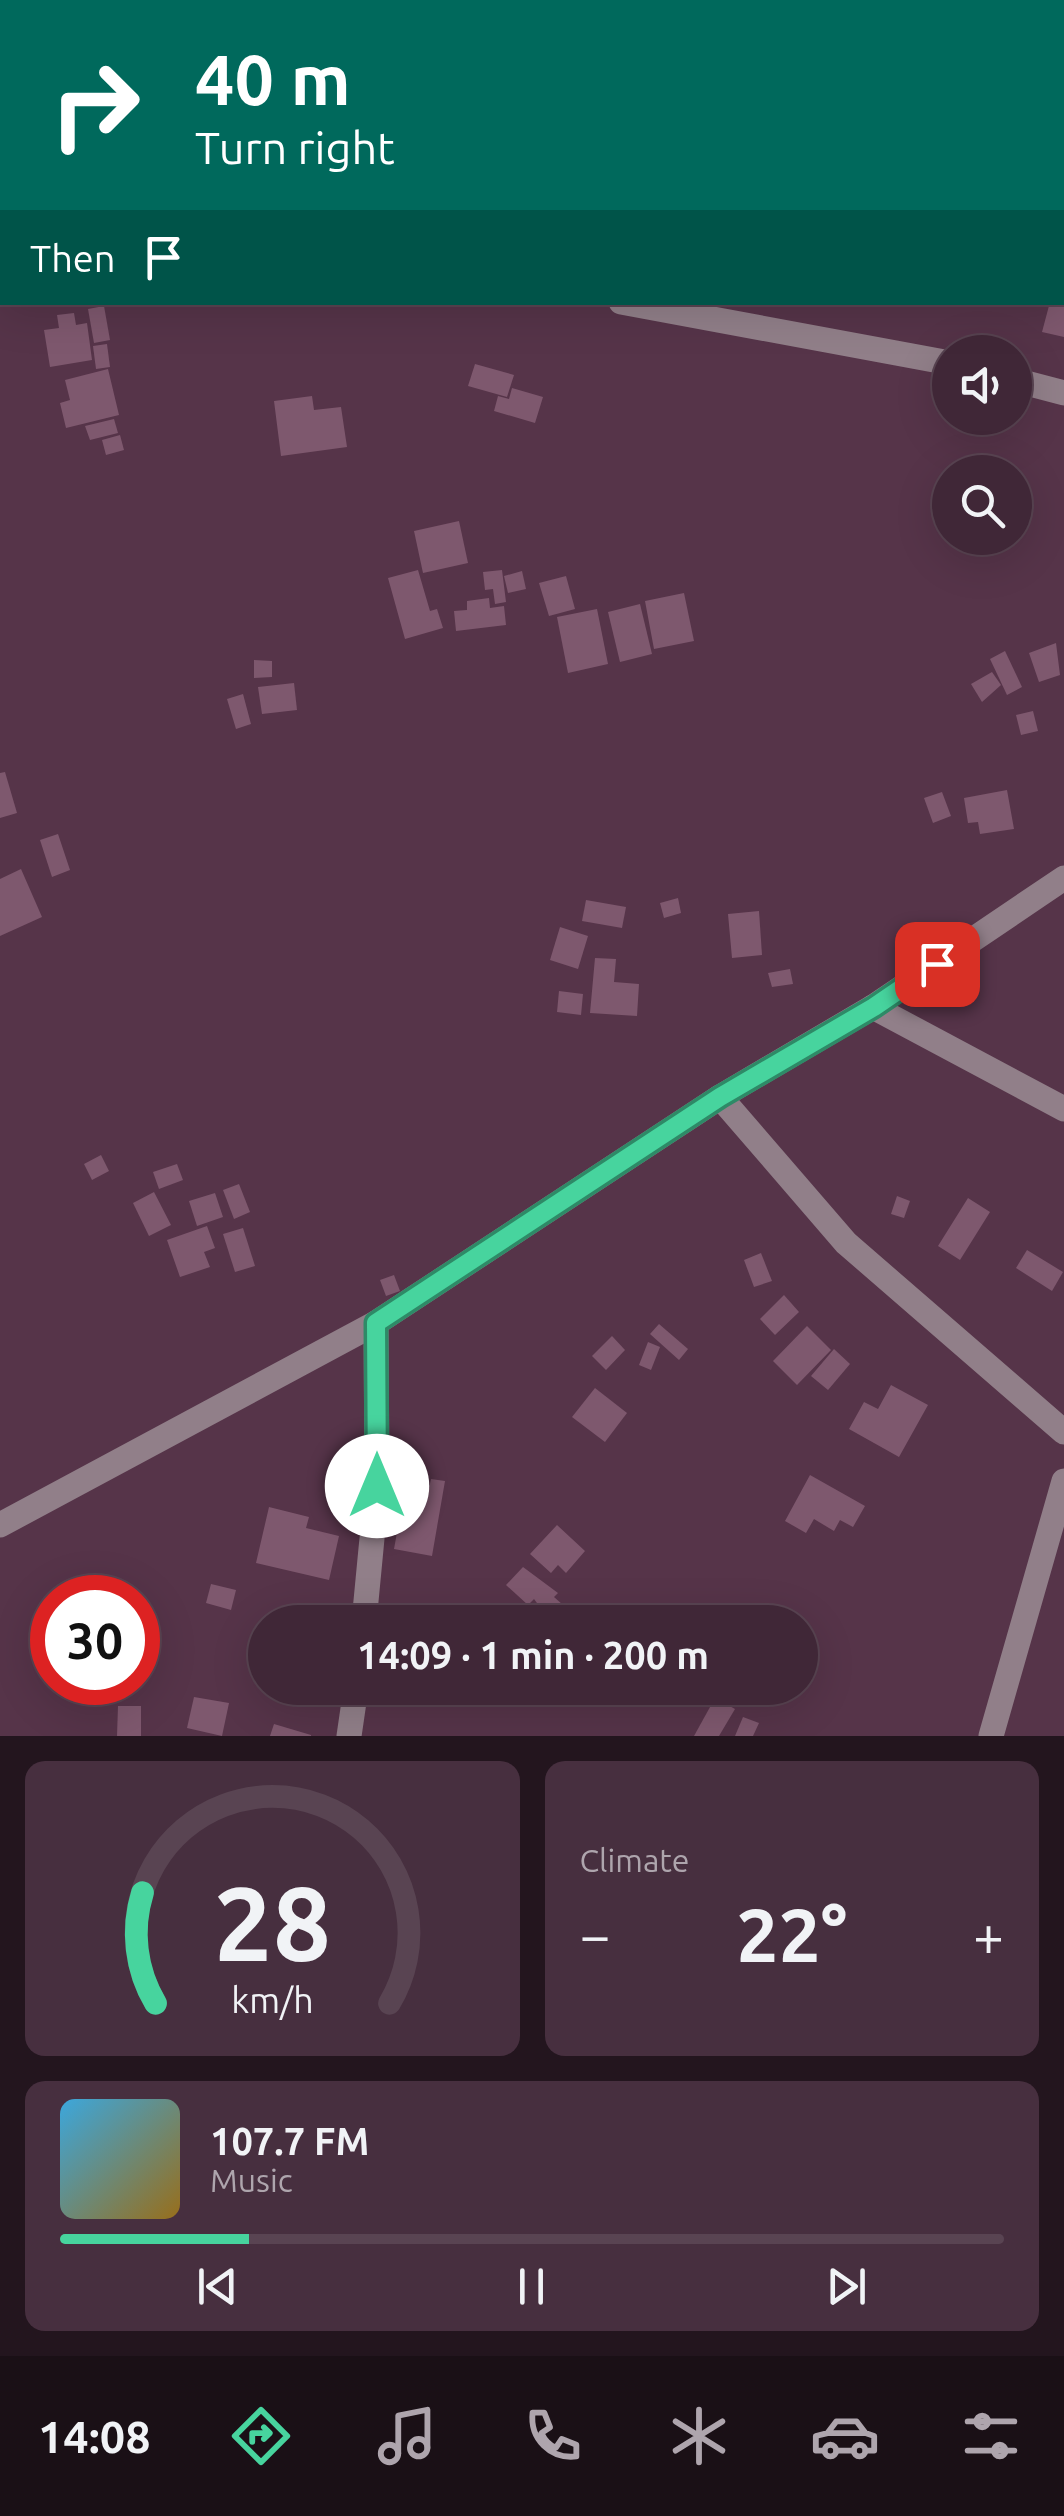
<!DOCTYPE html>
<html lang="en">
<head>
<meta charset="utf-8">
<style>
  body { margin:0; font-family:Ubuntu,sans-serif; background:#472f3f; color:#f1f3f6; height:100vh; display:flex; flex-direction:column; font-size:38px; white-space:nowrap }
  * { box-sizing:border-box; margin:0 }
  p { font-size:32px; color:#aea5ad }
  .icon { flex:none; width:55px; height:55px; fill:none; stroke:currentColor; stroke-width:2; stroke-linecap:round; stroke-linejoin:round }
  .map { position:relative; height:1736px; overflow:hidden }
  .panel { display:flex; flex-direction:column; gap:25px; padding:25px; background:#23151e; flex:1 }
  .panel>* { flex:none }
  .hud { position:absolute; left:0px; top:0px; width:1065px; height:305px; box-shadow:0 10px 40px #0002,0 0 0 2px #594452; background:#00695c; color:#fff; overflow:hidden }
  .fabs { position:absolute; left:932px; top:335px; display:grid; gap:20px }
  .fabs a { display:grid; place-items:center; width:100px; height:100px; border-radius:50%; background:#402737; box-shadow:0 10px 40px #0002,0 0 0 2px #594452; font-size:50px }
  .speed { position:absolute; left:30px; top:1575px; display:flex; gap:20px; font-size:50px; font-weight:700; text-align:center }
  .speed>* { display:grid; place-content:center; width:130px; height:130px; border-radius:50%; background:#402737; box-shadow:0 10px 40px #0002,0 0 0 2px #594452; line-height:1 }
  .speed .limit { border:15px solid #d22; background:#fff; color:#111 }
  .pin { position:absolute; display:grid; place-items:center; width:85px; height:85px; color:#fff; margin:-42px; border-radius:20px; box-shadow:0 5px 15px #0006 }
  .me { position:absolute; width:110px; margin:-55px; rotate:0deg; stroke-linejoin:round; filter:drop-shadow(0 0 8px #0008) }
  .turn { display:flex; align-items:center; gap:35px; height:210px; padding:0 30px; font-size:45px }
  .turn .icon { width:130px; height:130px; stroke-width:2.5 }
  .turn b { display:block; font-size:70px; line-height:85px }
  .then { display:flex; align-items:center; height:95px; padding:0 30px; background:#0003; gap:20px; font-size:38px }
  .big { font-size:75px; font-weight:700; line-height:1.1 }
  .panel .tile { flex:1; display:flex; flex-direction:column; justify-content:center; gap:15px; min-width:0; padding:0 35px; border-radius:20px; background:#472f3f }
  .panel .dial { align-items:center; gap:0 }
  .dial svg { height:260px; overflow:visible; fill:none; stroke:#594452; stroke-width:7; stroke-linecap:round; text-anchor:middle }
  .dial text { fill:#f1f3f6; stroke:none }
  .song { display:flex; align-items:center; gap:30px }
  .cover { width:120px; height:120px; border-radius:15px; background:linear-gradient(135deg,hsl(200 70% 55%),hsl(40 70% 35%)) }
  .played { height:10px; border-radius:5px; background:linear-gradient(90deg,#47d49e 20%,#594452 20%) }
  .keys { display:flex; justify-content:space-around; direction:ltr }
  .heat { display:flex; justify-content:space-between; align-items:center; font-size:55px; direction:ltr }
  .panel .tiles { flex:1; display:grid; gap:25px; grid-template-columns:1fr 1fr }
  .tile:last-child { grid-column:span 2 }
  .trip { position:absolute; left:248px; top:1605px; width:570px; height:100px; border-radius:50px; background:#402737; box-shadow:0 10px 40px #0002,0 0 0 2px #594452; font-weight:700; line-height:100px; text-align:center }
  .tab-bar { display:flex; height:160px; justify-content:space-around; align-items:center; background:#1a1016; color:#aea5ad }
  .tab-bar .icon { width:70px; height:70px }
  .tab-bar .active { color:#47d49e }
  .tab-bar b { font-size:45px; color:#f1f3f6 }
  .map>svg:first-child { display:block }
</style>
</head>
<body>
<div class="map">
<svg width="1064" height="1736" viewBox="0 0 1064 1736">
  <rect width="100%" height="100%" fill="#563449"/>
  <g fill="#7e586e">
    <path d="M1050,302H1064V337L1042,332Z"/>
    <path d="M104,306L110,340L94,343L88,309Z"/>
    <path d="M74,313L76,325L87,323L92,360L50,367L44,330L59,328L57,315Z"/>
    <path d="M107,344L110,367L96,369L93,346Z"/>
    <path d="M475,364L514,375L507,397L468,386Z"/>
    <path d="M108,369L119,415L66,428L60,403L70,400L65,380Z"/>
    <path d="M512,388L543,397L535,423L494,411L498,396L509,399Z"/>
    <path d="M312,396L314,410L341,407L347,447L281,456L274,401Z"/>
    <path d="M114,419L118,433L90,440L85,426Z"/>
    <path d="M120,435L124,450L106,455L102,440Z"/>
    <path d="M459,521L468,563L423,573L414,531Z"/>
    <path d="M418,570L430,611L437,609L443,628L405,639L388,578Z"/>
    <path d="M502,570L506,602L495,604L493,589L485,590L483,572Z"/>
    <path d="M522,571L526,589L508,593L504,576Z"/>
    <path d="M566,576L575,609L549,616L539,583Z"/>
    <path d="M684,593L694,641L654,649L645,601Z"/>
    <path d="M489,598L490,608L504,606L506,625L456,631L454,611L467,610V601Z"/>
    <path d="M640,604L652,654L620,662L608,612Z"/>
    <path d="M597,609L608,664L568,673L557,617Z"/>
    <path d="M1056,643L1060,675L1039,682L1029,653Z"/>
    <path d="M1005,651L1022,687L1007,695L990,659Z"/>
    <path d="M254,660L272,661V677L254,678Z"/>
    <path d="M992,672L1001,685L982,702L971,684Z"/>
    <path d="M294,683L297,710L262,714L258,687Z"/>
    <path d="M243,694L251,724L236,729L227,699Z"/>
    <path d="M1033,711L1038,731L1021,735L1016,715Z"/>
    <path d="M5,772L17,813L0,818V773Z"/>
    <path d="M1007,790L1014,829L980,834L978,822L968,823L964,798Z"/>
    <path d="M942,792L951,816L933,823L924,798Z"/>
    <path d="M58,834L70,870L52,877L40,840Z"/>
    <path d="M21,869L42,917L0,936V879Z"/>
    <path d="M678,898L681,913L664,918L660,903Z"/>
    <path d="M586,900L626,907L622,928L582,921Z"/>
    <path d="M759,911L762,955L732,958L728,914Z"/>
    <path d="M560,927L588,936L578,969L550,960Z"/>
    <path d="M595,958L616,959L614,982L639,984L637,1016L590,1013Z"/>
    <path d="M790,969L793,984L772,987L768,973Z"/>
    <path d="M559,991L583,994L581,1015L557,1012Z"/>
    <path d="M101,1155L109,1171L92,1180L84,1164Z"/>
    <path d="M177,1164L183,1180L159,1189L153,1172Z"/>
    <path d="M239,1184L250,1212L234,1219L223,1190Z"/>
    <path d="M154,1192L171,1225L149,1236L133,1203Z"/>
    <path d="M215,1193L223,1217L197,1226L189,1201Z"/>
    <path d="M897,1196L910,1201L904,1218L891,1214Z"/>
    <path d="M968,1198L990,1212L960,1260L938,1246Z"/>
    <path d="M207,1226L215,1248L204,1252L210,1267L180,1277L167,1240Z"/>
    <path d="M243,1228L255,1266L235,1272L223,1234Z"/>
    <path d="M1027,1250L1063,1272L1052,1291L1016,1268Z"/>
    <path d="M761,1253L772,1281L754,1287L744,1260Z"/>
    <path d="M394,1275L400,1291L386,1296L380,1280Z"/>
    <path d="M784,1295L799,1312L775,1335L760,1319Z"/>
    <path d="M659,1324L688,1349L679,1360L650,1334Z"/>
    <path d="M807,1326L831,1350L797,1385L773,1361Z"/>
    <path d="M612,1336L625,1350L606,1370L592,1356Z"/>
    <path d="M648,1342L660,1347L651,1370L639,1365Z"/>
    <path d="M834,1349L850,1364L828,1390L811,1376Z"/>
    <path d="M891,1385L928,1405L899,1457L849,1429L864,1402L878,1409Z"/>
    <path d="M595,1388L627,1413L605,1442L572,1417Z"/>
    <path d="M810,1475L865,1506L853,1527L840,1520L834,1531L814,1519L806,1533L785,1521Z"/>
    <path d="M431,1479L445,1481L432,1556L394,1549L405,1489L428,1493Z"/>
    <path d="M269,1507L309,1517L306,1528L339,1536L329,1580L256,1563Z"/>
    <path d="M557,1525L585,1551L566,1573L558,1565L551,1573L530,1554Z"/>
    <path d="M523,1567L558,1593L554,1597L571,1612L561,1622H551L534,1599L528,1605L506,1585Z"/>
    <path d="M211,1584L236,1590L231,1610L206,1603Z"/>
    <path d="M194,1697L229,1703L222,1736L187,1728Z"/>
    <path d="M715,1698L735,1709L719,1736H694Z"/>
    <path d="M118,1706H141V1736H117Z"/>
    <path d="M743,1717L759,1723L753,1736H735Z"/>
    <path d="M274,1724L311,1735V1736H270Z"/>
  </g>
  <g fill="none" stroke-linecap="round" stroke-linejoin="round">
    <g stroke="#917f89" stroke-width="25">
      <path d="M0,182L2,183"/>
      <path d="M621,302L950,363"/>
      <path d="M1015,380L1064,393"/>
      <path d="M873,1007L1064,1109"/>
      <path d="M720,1097L846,1243L1064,1432"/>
      <path d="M0,1525L376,1323L720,1097L873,1007L1064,878"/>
      <path d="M364,1622L377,1486L376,1323"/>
      <path d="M349,1736L356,1688"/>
      <path d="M991,1736L1064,1481"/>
    </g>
  </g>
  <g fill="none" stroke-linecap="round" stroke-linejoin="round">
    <defs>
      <path id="route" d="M377,1486L376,1323L720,1097L874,1007L937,964"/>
    </defs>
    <use href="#route" stroke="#2e8a67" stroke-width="25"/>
    <use href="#route" stroke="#47d49e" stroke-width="18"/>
  </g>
</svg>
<div class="fabs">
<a><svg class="icon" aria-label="sound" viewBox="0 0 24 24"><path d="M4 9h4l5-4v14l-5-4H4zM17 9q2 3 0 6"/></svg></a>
<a><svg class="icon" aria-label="search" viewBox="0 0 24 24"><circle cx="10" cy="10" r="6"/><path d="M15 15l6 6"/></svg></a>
</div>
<div class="speed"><div class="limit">30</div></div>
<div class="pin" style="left:937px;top:964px;background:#d93025"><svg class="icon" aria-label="arrive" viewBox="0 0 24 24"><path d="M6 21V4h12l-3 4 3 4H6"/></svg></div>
<svg class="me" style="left:377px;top:1486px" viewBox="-20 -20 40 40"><circle r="19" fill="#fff"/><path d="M0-13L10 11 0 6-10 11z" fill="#47d49e"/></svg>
<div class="trip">14:09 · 1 min · 200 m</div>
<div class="hud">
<div class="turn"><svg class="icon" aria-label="right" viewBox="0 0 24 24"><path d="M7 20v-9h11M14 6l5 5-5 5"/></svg><div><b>40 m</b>Turn right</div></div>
<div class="then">Then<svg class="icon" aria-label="arrive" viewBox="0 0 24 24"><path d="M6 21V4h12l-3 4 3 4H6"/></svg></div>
</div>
</div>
<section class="panel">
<div class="tiles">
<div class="tile dial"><svg viewBox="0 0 100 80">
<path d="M14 69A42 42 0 1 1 86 69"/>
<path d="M14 69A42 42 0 0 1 10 35" stroke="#47d49e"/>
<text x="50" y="56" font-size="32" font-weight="700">28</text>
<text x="50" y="72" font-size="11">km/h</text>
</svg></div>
<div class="tile"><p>Climate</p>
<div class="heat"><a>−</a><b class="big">22°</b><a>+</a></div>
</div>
<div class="tile">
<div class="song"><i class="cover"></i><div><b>107.7 FM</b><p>Music</p></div></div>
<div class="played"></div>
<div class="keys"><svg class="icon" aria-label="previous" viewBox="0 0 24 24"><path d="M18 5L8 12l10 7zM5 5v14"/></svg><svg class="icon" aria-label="pause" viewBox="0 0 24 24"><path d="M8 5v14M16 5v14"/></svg><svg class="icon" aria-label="next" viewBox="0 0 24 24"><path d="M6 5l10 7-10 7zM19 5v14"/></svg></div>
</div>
</div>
</section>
<nav class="tab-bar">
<b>14:08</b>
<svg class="icon active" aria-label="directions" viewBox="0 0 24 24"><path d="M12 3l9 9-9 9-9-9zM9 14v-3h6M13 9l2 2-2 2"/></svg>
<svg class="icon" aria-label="music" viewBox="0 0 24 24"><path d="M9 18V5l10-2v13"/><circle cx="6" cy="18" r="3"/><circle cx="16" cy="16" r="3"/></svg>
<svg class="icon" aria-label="phone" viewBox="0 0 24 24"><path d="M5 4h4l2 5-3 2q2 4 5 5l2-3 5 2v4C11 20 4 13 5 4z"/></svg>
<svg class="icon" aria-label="climate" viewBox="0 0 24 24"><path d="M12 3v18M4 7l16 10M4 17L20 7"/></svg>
<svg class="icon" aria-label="car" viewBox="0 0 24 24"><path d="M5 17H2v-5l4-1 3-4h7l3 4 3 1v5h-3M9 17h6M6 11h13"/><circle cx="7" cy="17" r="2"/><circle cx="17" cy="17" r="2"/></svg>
<svg class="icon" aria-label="filters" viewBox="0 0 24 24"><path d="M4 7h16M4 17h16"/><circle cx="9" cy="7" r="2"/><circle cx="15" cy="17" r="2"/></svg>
</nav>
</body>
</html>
